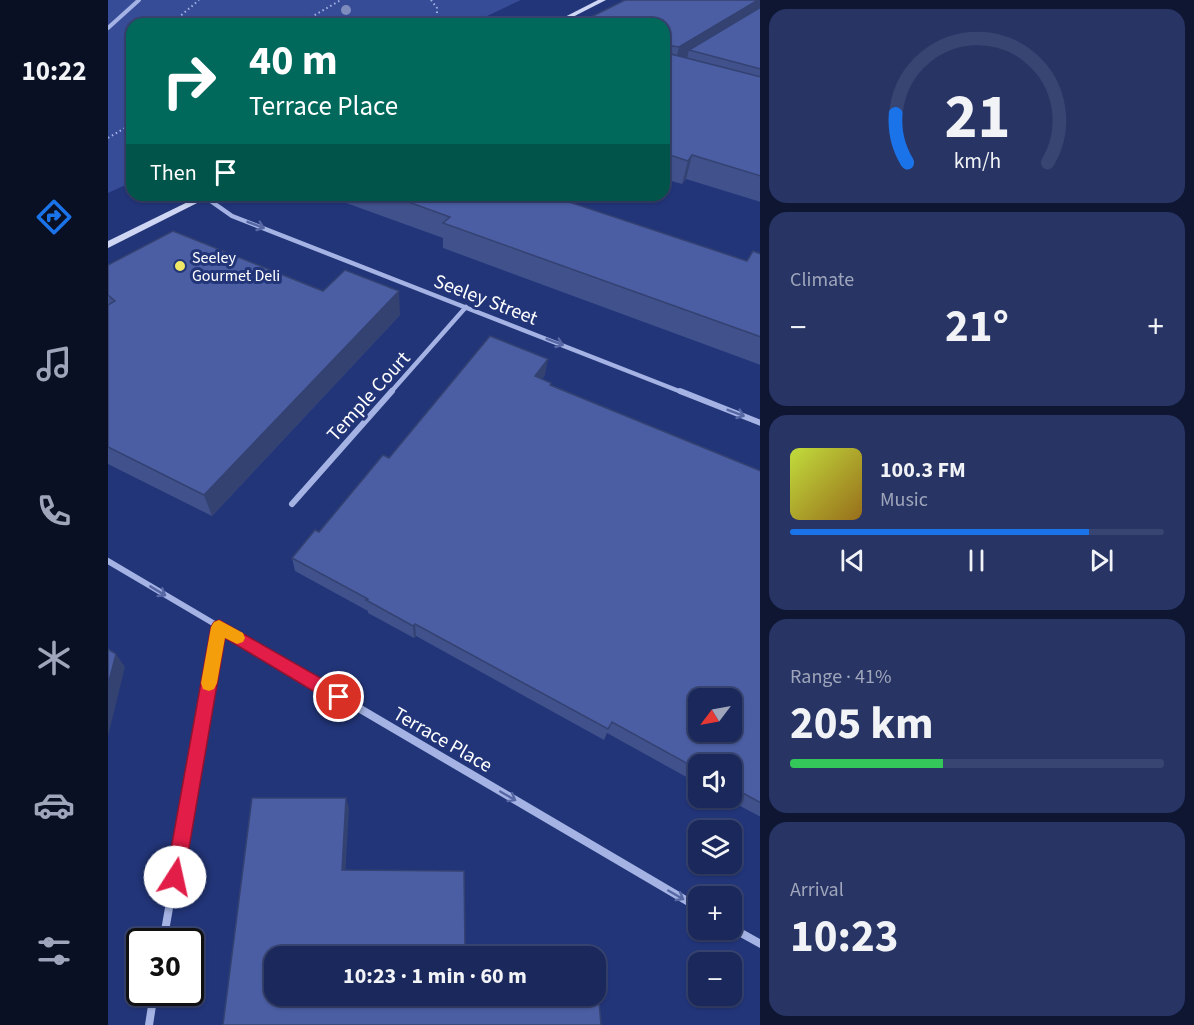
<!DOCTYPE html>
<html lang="en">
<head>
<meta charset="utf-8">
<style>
  body { margin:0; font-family:"Source Sans 3",sans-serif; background:#273464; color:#f1f3f6; height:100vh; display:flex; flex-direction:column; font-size:22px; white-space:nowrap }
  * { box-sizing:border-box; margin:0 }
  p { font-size:20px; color:#9fa6bb }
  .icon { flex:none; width:33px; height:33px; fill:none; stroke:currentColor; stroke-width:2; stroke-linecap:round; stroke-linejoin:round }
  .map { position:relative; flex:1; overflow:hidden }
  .side { display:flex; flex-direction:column; gap:9px; padding:9px; background:#0e1632; width:434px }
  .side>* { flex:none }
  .top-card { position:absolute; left:18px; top:18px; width:544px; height:183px; border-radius:18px; box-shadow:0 2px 4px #0004,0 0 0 2px #384471; background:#00695c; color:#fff; overflow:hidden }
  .needle { width:39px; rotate:238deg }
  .buttons { position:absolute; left:580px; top:688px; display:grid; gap:12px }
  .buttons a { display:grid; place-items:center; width:54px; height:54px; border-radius:12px; background:#1a285b; box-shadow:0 2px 4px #0004,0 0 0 2px #384471; font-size:30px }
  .speed { position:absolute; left:18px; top:928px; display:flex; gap:12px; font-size:30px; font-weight:700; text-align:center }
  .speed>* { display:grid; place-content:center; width:78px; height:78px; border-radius:50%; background:#1a285b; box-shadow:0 2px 4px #0004,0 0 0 2px #384471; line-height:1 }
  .speed .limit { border:3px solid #111; border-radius:9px; background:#fff; color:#111 }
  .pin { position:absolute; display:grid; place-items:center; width:51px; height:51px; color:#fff; margin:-26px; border:3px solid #fff; border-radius:50%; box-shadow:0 2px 6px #0007 }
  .me { position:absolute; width:66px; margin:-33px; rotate:10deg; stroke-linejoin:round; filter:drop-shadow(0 0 4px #0008) }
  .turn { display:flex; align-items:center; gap:21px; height:126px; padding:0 24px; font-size:27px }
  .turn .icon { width:78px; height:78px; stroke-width:2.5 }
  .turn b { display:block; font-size:42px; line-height:51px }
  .then { display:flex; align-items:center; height:57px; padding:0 24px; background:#0003; gap:12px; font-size:22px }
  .big { font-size:45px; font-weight:700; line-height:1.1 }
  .side .card { flex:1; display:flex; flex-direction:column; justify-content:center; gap:9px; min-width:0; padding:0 21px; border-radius:18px; background:#273464 }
  .side .dial { align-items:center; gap:0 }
  .dial svg { height:156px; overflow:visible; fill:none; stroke:#384471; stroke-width:7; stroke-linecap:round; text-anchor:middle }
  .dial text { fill:#f1f3f6; stroke:none }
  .song { display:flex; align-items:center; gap:18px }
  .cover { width:72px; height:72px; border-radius:9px; background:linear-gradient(135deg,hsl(70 70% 55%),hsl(40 70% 35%)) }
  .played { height:6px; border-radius:3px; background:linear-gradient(90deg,#1a73e8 80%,#384471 80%) }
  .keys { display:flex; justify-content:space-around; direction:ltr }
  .heat { display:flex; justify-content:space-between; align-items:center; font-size:33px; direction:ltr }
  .charge { height:9px; border-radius:4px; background:linear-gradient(90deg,#34c759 41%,#384471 0) }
  .trip { position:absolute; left:156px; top:946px; width:342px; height:60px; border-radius:18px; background:#1a285b; box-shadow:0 2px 4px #0004,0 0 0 2px #384471; font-weight:700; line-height:60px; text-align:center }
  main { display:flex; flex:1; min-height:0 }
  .tab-bar { display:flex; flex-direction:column; width:108px; justify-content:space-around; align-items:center; background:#0a1024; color:#9fa6bb }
  .tab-bar .icon { width:42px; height:42px }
  .tab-bar .active { color:#1a73e8 }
  .tab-bar b { font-size:27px; color:#f1f3f6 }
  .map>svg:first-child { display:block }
</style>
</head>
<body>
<main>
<nav class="tab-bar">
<b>10:22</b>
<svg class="icon active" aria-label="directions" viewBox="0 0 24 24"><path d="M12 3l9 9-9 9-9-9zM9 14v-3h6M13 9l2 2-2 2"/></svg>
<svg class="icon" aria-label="music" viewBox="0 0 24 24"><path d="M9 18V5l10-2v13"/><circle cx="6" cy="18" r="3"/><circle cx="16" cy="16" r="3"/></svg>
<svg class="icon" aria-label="phone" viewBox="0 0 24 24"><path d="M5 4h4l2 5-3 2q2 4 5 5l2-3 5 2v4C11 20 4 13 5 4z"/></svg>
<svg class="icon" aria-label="climate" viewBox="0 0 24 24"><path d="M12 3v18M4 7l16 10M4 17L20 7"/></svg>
<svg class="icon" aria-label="car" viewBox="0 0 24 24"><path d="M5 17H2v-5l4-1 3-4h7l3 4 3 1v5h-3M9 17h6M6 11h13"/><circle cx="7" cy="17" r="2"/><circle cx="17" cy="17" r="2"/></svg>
<svg class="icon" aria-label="filters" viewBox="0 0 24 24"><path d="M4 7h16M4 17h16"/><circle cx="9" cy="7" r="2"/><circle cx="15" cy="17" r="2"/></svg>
</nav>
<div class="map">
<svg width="653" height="1025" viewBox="0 0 653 1025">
  <rect width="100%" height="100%" fill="#223579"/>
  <path fill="#364c97" d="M0,0H413L362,24H24V182L0,193Z"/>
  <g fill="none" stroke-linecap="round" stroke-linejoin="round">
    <g stroke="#a4b3e4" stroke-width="2" stroke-dasharray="1.5 3" stroke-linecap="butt">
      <path d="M323,0L329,8V24"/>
      <path d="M63,24L91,0"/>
      <path d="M191,24L233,0"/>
      <path d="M0,138L24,124"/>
    </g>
    <path stroke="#a4b3e4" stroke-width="4" d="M0,28L31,0"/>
    <g stroke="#a4b3e4" stroke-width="4.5">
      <path d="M97,197L124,216L576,393"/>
      <path d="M282,393L358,307"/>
    </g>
    <g stroke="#a4b3e4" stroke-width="6">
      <path d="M572,391L653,423"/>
      <path d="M184,504L284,391"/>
      <path d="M0,561L188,672"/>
      <path d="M103,672L111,627"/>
    </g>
    <g stroke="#a4b3e4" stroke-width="8">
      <path d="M186,670L591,908"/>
      <path d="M624,928L653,944"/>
      <path d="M55,942L103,670"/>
      <path d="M41,1025L46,993"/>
    </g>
    <g fill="#ced6f4" fill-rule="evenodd">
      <path d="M490,0H498L451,24H443Z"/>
      <path d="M94,195H105L0,248V241Z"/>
    </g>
  </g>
  <circle fill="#7d8bbd" cx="238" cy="10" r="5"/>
  <g fill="#40518c">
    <path d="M653,0V202L578,179L574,184L556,179V24Z"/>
    <path d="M216,195H440L639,261L653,254V365L335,248V238Z"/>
    <path d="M0,265L215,291L292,315L104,516L0,464Z"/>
    <path d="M437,375L434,379L443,385L653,471V817L617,798H624V765H591V784L499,733L496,740L308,636L306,638L260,613V611L187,571L184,558L211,532L281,458Z"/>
  </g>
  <g fill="#344272">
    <path d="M650,0H653V13L581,50L578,63L565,70L571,47Z"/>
    <path d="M584,155L578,179L574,184L580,161Z"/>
    <path d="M291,291L292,315L104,516L96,495Z"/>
    <path d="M440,359L437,375L425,391L427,376Z"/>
    <path d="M307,624L308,636L306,638L305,626Z"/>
    <path d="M8,654L17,667L0,736V685Z"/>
    <path d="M238,798L241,808L237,878L234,870Z"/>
  </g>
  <g fill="#4b5ea3" stroke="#344272" stroke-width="1.5" fill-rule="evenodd">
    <path d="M517,0H650L571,47L559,45L557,48L559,53L653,77V176L584,155L580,161L556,153V24H469Z"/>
    <path d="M653,7V69L581,50Z"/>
    <path d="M281,195H440L639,261L645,251L653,254V337L335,223L342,217Z"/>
    <path d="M65,231L215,291L237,270L291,291L96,495L0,447V305L7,301L0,295V265Z"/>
    <path d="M382,336L440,359L427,376L443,383L442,385L653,471V803L624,787V765H591V770L504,722L500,729L307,624L305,626L258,600L260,599L184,558L207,530L211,532L275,455L281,458ZM591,699H624V732H591Z"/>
    <path d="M0,649L8,654L0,685Z"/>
    <path d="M144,798H238L234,870L356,871L357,951L486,953L487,957H166V996H488V966L493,1025H115Z"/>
  </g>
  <defs><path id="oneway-shaft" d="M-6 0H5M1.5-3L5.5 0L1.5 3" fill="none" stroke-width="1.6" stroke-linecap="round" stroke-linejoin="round" transform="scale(1.5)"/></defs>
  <g stroke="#5667a4">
    <use href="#oneway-shaft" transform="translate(148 225) rotate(21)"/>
    <use href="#oneway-shaft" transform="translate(447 342) rotate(21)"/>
    <use href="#oneway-shaft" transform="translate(628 413) rotate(21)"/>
    <use href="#oneway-shaft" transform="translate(50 591) rotate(31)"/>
    <use href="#oneway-shaft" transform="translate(400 796) rotate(30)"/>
    <use href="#oneway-shaft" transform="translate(568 895) rotate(30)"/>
  </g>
  <path fill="#e11d48" stroke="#92132f" stroke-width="1.5" d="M111,620L237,692L239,697L237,703L231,705L225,703L117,638L76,877L73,883L67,886L61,883L58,877L103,627L106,622Z"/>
  <path fill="#f59e0b" d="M111,620L135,633L137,638L135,642L129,644L117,638L109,683L106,689L101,691L95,689L93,683L103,627L106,622Z"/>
  <circle fill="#f0e767" stroke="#223579" stroke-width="2" cx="72" cy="266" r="6"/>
  <g text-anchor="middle" stroke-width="6" stroke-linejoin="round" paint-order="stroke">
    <g font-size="16" fill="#fff" stroke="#223579" text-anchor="start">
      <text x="84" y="263">Seeley<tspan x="84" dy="18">Gourmet Deli</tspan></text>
    </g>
    <g font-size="20" fill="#fff" stroke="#223579">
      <text transform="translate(378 299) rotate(21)" y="7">Seeley Street</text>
      <text transform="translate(260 396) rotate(-48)" y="7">Temple Court</text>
      <text transform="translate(335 739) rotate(30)" y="7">Terrace Place</text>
    </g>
  </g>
</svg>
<div class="buttons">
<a><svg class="needle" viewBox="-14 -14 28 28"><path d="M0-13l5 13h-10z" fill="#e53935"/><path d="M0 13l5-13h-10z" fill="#9fa6bb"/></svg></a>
<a><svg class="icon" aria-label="sound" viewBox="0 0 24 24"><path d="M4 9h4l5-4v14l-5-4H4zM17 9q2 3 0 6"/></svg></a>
<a><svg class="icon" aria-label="layers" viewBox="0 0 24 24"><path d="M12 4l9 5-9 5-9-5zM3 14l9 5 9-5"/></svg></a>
<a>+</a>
<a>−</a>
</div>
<div class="speed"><div class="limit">30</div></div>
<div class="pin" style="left:231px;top:697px;background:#d93025"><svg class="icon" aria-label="arrive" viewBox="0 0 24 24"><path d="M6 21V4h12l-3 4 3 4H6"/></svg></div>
<svg class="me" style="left:67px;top:877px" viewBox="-20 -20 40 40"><circle r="19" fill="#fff"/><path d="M0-13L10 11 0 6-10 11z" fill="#e11d48"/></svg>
<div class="trip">10:23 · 1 min · 60 m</div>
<div class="top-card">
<div class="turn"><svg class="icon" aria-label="right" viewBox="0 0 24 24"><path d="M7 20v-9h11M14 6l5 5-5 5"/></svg><div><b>40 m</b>Terrace Place</div></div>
<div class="then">Then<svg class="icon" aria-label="arrive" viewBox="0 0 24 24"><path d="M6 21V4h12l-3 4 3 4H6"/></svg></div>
</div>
</div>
<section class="side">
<div class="card dial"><svg viewBox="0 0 100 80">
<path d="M14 69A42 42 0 1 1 86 69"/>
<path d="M14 69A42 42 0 0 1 8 44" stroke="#1a73e8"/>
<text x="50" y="56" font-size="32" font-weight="700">21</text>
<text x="50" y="72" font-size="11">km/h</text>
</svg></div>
<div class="card"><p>Climate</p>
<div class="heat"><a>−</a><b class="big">21°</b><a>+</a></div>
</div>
<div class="card">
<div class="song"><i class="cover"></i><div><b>100.3 FM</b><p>Music</p></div></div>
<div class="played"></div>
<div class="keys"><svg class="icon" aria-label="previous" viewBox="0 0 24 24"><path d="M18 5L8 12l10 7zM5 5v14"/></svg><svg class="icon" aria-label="pause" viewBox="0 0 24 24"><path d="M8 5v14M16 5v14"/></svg><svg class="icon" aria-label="next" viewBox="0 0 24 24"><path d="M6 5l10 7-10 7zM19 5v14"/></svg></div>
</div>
<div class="card"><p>Range · 41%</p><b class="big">205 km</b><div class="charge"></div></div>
<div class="card"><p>Arrival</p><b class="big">10:23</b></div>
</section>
</main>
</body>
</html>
